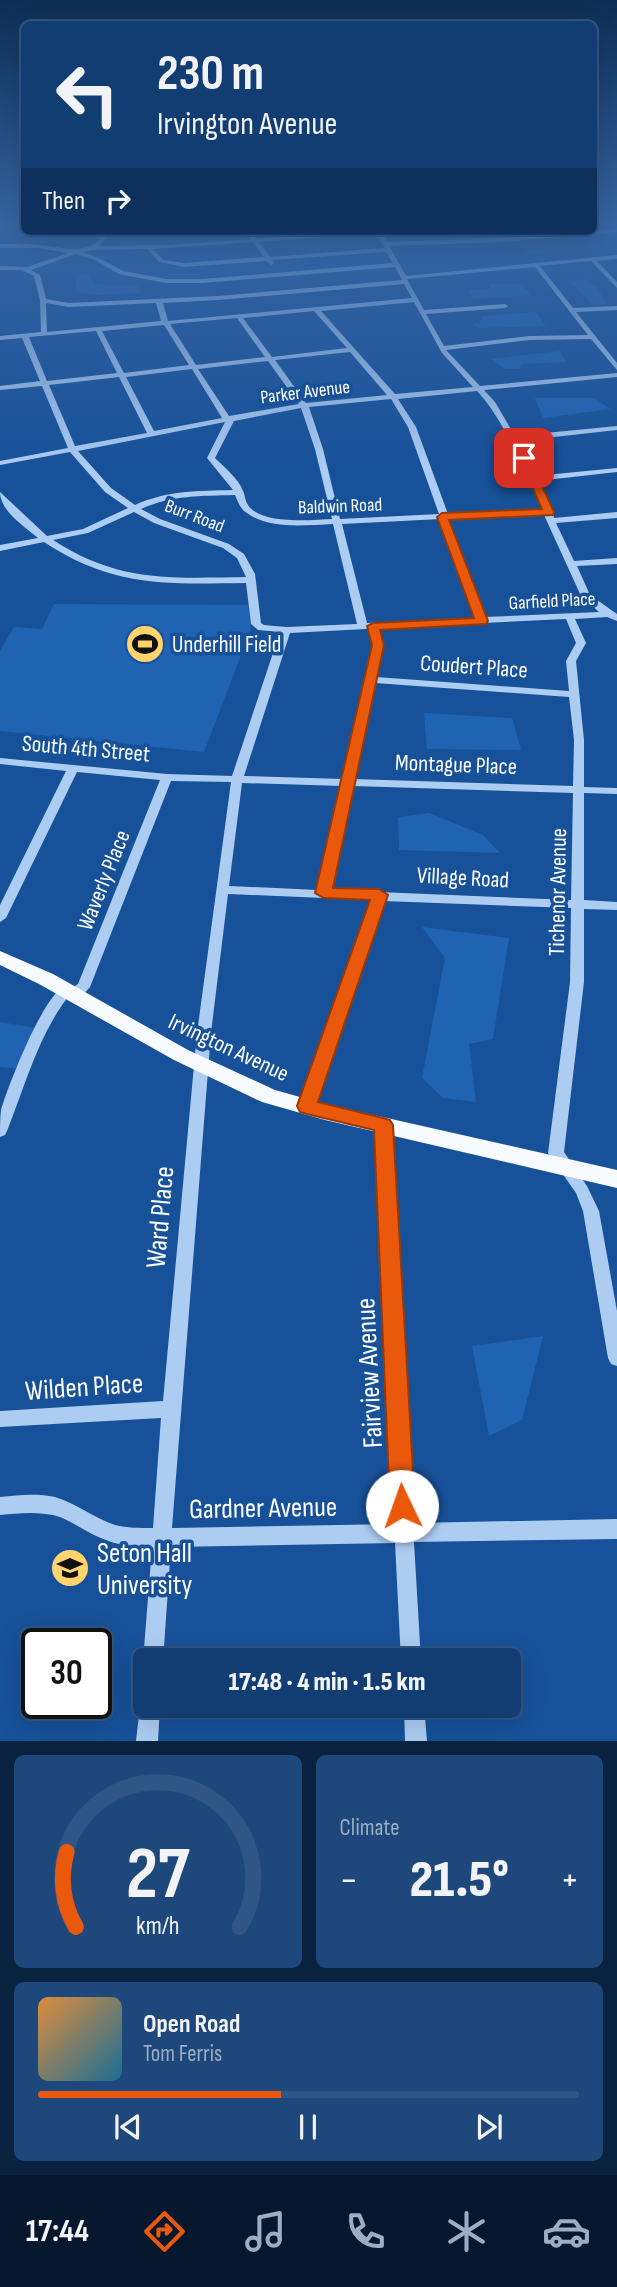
<!DOCTYPE html>
<html lang="en">
<head>
<meta charset="utf-8">
<style>
  body { margin:0; font-family:"Sofia Sans Condensed",sans-serif; background:#1e487b; color:#f1f3f6; height:100vh; display:flex; flex-direction:column; font-size:26px; white-space:nowrap }
  * { box-sizing:border-box; margin:0 }
  p { font-size:23px; color:#9caec4 }
  .icon { flex:none; width:38px; height:38px; fill:none; stroke:currentColor; stroke-width:2; stroke-linecap:round; stroke-linejoin:round }
  .map { position:relative; height:1741px; overflow:hidden }
  .panel { display:flex; flex-direction:column; gap:14px; padding:14px; background:#09223f; flex:1 }
  .panel>* { flex:none }
  .hud { position:absolute; left:21px; top:21px; width:576px; height:214px; border-radius:10px; box-shadow:0 7px 28px #0002,0 0 0 2px #305685; background:#113d73; color:#f1f3f6; overflow:hidden }
  .speed { position:absolute; left:21px; top:1628px; display:flex; gap:14px; font-size:35px; font-weight:700; text-align:center }
  .speed>* { display:grid; place-content:center; width:91px; height:91px; border-radius:50%; background:#113d73; box-shadow:0 7px 28px #0002,0 0 0 2px #305685; line-height:1 }
  .speed .limit { border:4px solid #111; border-radius:10px; background:#fff; color:#111 }
  .pin { position:absolute; display:grid; place-items:center; width:60px; height:60px; color:#fff; margin:-30px; border-radius:14px; box-shadow:0 4px 10px #0006 }
  .me { position:absolute; width:77px; margin:-38px; rotate:357deg; stroke-linejoin:round; filter:drop-shadow(0 0 5px #0008) }
  .turn { display:flex; align-items:center; gap:24px; height:147px; padding:0 21px; font-size:32px }
  .turn .icon { width:91px; height:91px; stroke-width:2.5 }
  .turn b { display:block; font-size:49px; line-height:60px }
  .then { display:flex; align-items:center; height:66px; padding:0 21px; background:#0003; gap:14px; font-size:26px }
  .big { font-size:52px; font-weight:800; line-height:1.1 }
  .panel .card { flex:1; display:flex; flex-direction:column; justify-content:center; gap:10px; min-width:0; padding:0 24px; border-radius:10px; background:#1e487b }
  .panel .dial { align-items:center; gap:0 }
  .dial svg { height:182px; overflow:visible; fill:none; stroke:#305685; stroke-width:7; stroke-linecap:round; text-anchor:middle }
  .dial text { fill:#f1f3f6; stroke:none }
  .song { display:flex; align-items:center; gap:21px }
  .cover { width:84px; height:84px; border-radius:10px; background:linear-gradient(135deg,hsl(30 70% 55%),hsl(200 70% 35%)) }
  .played { height:7px; border-radius:4px; background:linear-gradient(90deg,#ea580c 45%,#305685 45%) }
  .keys { display:flex; justify-content:space-around; direction:ltr }
  .heat { display:flex; justify-content:space-between; align-items:center; font-size:38px; direction:ltr }
  .panel .tiles { flex:1; display:grid; gap:14px; grid-template-columns:1fr 1fr }
  .card:last-child { grid-column:span 2 }
  .trip { position:absolute; left:133px; top:1648px; width:388px; height:70px; border-radius:10px; background:#113d73; box-shadow:0 7px 28px #0002,0 0 0 2px #305685; font-weight:800; line-height:70px; text-align:center }
  .tabs { display:flex; height:112px; justify-content:space-around; align-items:center; background:#07182e; color:#9caec4 }
  .tabs .icon { width:49px; height:49px }
  .tabs .selected { color:#ea580c }
  .tabs b { font-size:32px; color:#f1f3f6 }
  .map>svg:first-child { display:block }
</style>
</head>
<body>
<div class="map">
<svg width="617" height="1741" viewBox="0 0 617 1741">
  <rect width="100%" height="100%" fill="#175199"/>
  <g fill="#2063b3">
    <path d="M593,244L601,248L527,254L525,250L542,245Z"/>
    <path d="M89,273L94,284L138,286L141,293L96,295L76,292L75,274Z"/>
    <path d="M585,279L597,287L607,304H592L570,282Z"/>
    <path d="M490,284H522L531,295L474,299L467,290L490,289Z"/>
    <path d="M536,312L546,326L479,328L472,324L480,322L482,316Z"/>
    <path d="M560,351L566,362L521,364L520,369H504L492,359Z"/>
    <path d="M535,398H595L610,409L543,418Z"/>
    <path d="M54,604L248,605L251,629L204,752L0,731V651L14,627L42,629Z"/>
    <path d="M424,713L512,718L521,750L427,749Z"/>
    <path d="M429,813L483,835L500,853L399,850L398,817Z"/>
    <path d="M422,927L509,938L493,1039L469,1044L476,1102L443,1098L422,1078L445,958Z"/>
    <path d="M0,1022L36,1028L20,1069L0,1067Z"/>
    <path d="M543,1336L522,1420L489,1436L472,1346Z"/>
  </g>
  <g fill="none" stroke-linecap="round" stroke-linejoin="round">
    <g fill="#acccf2" fill-rule="evenodd">
      <path d="M0,225H24V229L0,227Z"/>
      <path d="M617,228V232L503,242L389,246L406,276L617,255V259L597,261L617,282V288L591,261L540,266L573,308L617,306V310L576,312L617,363V370L591,339L529,340L446,350L480,386L617,373V377L484,390L495,402L515,436L617,426V430L518,441L535,476L617,468V472L537,481L550,510L553,512L554,518L617,512V518L556,523L574,561L617,558V564L577,566L590,595L617,614V621L607,617L575,619L586,643L576,661L584,740V787L617,788V794L584,793V900L617,902V910L584,909V982L564,1152L587,1186L599,1211L617,1311V1366L611,1364L608,1358L583,1211L576,1193L548,1153L570,982L571,908L383,901L314,1106L312,1110L307,1112L302,1110L300,1106L371,900L228,894L211,1033L172,1528L394,1524L376,1125L378,1121L383,1119L388,1121L390,1125L413,1523L617,1519V1539L414,1542L421,1661H401L395,1543L171,1547L163,1661H145V1667L143,1661L152,1547C131,1548 112,1544 94,1535C82,1529 72,1522 60,1517C41,1511 20,1513 0,1515V1497C18,1495 37,1493 55,1497C76,1503 94,1518 115,1525C127,1528 140,1528 153,1528L161,1418L0,1427V1411L163,1401L197,1033L231,782L171,781L90,987C85,994 76,1000 68,997C38,1036 25,1086 7,1131L5,1135L0,1137C0,1128 0,1118 1,1110C8,1086 44,993 66,985L72,988L78,984L160,780L77,772L6,918L0,922V905L66,771L0,764V758L167,774L232,776L280,632L258,630L251,624L246,583C167,584 114,588 44,542L0,551V545L38,538C25,527 0,511 0,492L47,536L83,529L128,508L105,492L70,452L0,465V461L68,448L42,386L0,390V386L40,381L22,338L0,340V336L41,332L40,300L34,276L22,270H0V266L27,267L68,253L38,248H0V244C13,244 27,243 40,245C64,247 91,258 105,231H111L99,246L168,245L251,239L245,231H251L256,239L355,231H381L387,242L503,238ZM376,233L385,248L270,257L259,242ZM253,242L264,257L184,263L163,260L153,249ZM147,249L159,262L184,267L266,261L271,265L274,263L272,260L386,252L393,263L202,279H166L123,271L99,258L83,252L93,250ZM76,254L95,260L119,274L166,283H202L395,267L402,280L218,296L69,303L46,299L40,275L31,270ZM535,267L588,335L529,336L444,346L426,314L505,308L508,306L505,304L424,310L407,279ZM404,284L412,298L168,321L163,303L218,300ZM414,302L442,353L473,387L395,394L321,311ZM46,303L69,307L156,303L161,321L47,332ZM314,311L347,348L272,357L243,318ZM237,318L265,357L196,365L170,324ZM164,325L189,365L124,373L102,331ZM96,331L117,373L47,381L29,337ZM350,352L387,395L306,403L275,360ZM268,361L299,404L229,416L198,369ZM192,369L222,418L154,431L126,377ZM119,377L147,433L75,446L49,385ZM477,391C507,424 523,469 542,510L448,514L416,427L398,399ZM391,399L408,427L439,514L340,519L323,449L309,407ZM301,408L315,449L332,519C311,520 261,525 248,505C245,501 245,494 243,491C239,479 224,467 215,458L234,421ZM225,422L207,458L233,490C198,491 168,490 135,505L111,488L78,451ZM235,495C238,502 240,509 247,513C270,530 306,525 333,524L357,624L286,627L264,625L261,623L255,574L244,554L229,544L160,519L141,509C172,495 201,496 235,495ZM134,512L154,523L223,548L237,558L246,577C171,578 119,583 53,540L88,533ZM544,515L581,596L599,612L485,617L449,519ZM441,519L476,618L367,623L342,524ZM566,619L576,643L566,661L569,691L376,677L383,645L378,628ZM366,629H369L373,645L343,779L244,776L290,633ZM375,683L569,697L574,740L573,786L354,779ZM242,783L342,786L318,890L229,886ZM353,786L573,793L571,900L331,890Z"/>
      <path d="M145,1698V1706H160L158,1741H136L140,1706L143,1699Z"/>
      <path d="M404,1706H424L427,1741H405Z"/>
    </g>
    <path fill="#f7faff" fill-rule="evenodd" d="M0,951L53,974L188,1050L275,1090L325,1104L617,1170V1188L325,1120L262,1102L174,1060L39,984L0,965Z"/>
  </g>
  <linearGradient id="sky" x2="0" y2="1"><stop stop-color="#0d2d54"/><stop offset="0.48" stop-color="#3665a2"/><stop offset="1" stop-color="#3665a2" stop-opacity="0"/></linearGradient>
  <rect width="617" height="468" fill="url(#sky)"/>
  <path fill="#ea580c" stroke="#983908" stroke-width="2" d="M524,455L529,458L554,512L553,515L449,520L488,621L486,624L380,630L384,645L333,888L379,889L388,895L318,1102L383,1118L390,1120L393,1125L415,1506L411,1515L402,1518L394,1515L390,1506L374,1130L307,1114L300,1112L297,1106L370,900L324,898L315,893L372,645L367,626L373,623L474,618L437,517L442,513L542,509L519,458Z"/>
  <defs>
    <symbol id="stadium-disc" viewBox="-11 -11 22 22"><circle r="9.5" fill="#ffd46d" stroke="#175199"/><path d="M0-5a6.5 5 0 1 0 0 10a6.5 5 0 1 0 0-10ZM-3.5-1.8h7v3.6h-7Z" fill="#111"/></symbol>
    <symbol id="university-disc" viewBox="-11 -11 22 22"><circle r="9.5" fill="#ffd46d" stroke="#175199"/><path d="M0-5L7-2L0 1L-7-2ZM-4 1L0 2.5L4 1V4Q0 6-4 4Z" fill="#111"/></symbol>
  </defs>
  <g fill-rule="evenodd">
    <use href="#stadium-disc" x="123" y="622" width="44" height="44"/>
    <use href="#university-disc" x="48" y="1546" width="44" height="44"/>
  </g>
  <g text-anchor="middle" stroke-width="7" stroke-linejoin="round" paint-order="stroke">
    <g font-size="19" fill="#fff" stroke="#175199">
      <text transform="translate(305 391) rotate(-7)" y="7">Parker Avenue</text>
      <text transform="translate(340 505) rotate(-2)" y="7">Baldwin Road</text>
      <text transform="translate(195 515) rotate(21)" y="7">Burr Road</text>
      <text transform="translate(552 600) rotate(-3)" y="7">Garfield Place</text>
    </g>
    <g font-size="23" fill="#fff" stroke="#175199" text-anchor="start">
      <text x="172" y="652">Underhill Field</text>
    </g>
    <g font-size="23" fill="#fff" stroke="#175199">
      <text transform="translate(474 666) rotate(4)" y="8">Coudert Place</text>
      <text transform="translate(86 748) rotate(5)" y="8">South 4th Street</text>
      <text transform="translate(456 764) rotate(2)" y="8">Montague Place</text>
      <text transform="translate(463 877) rotate(3)" y="8">Village Road</text>
      <text transform="translate(103 880) rotate(-68)" y="8">Waverly Place</text>
      <text transform="translate(557 892) rotate(-89)" y="8">Tichenor Avenue</text>
      <text transform="translate(229 1047) rotate(25)" y="8">Irvington Avenue</text>
    </g>
    <g font-size="28" fill="#fff" stroke="#175199">
      <text transform="translate(159 1217) rotate(-85)" y="10">Ward Place</text>
      <text transform="translate(368 1373) rotate(-93)" y="10">Fairview Avenue</text>
      <text transform="translate(84 1386) rotate(-4)" y="10">Wilden Place</text>
      <text transform="translate(263 1507) rotate(-1)" y="10">Gardner Avenue</text>
    </g>
    <g font-size="28" fill="#fff" stroke="#175199" text-anchor="start">
      <text x="97" y="1562">Seton Hall<tspan x="97" dy="32">University</tspan></text>
    </g>
  </g>
</svg>
<div class="speed"><div class="limit">30</div></div>
<div class="pin" style="left:524px;top:458px;background:#d93025"><svg class="icon" aria-label="arrive" viewBox="0 0 24 24"><path d="M6 21V4h12l-3 4 3 4H6"/></svg></div>
<svg class="me" style="left:402px;top:1506px" viewBox="-20 -20 40 40"><circle r="19" fill="#fff"/><path d="M0-13L10 11 0 6-10 11z" fill="#ea580c"/></svg>
<div class="trip">17:48 · 4 min · 1.5 km</div>
<div class="hud">
<div class="turn"><svg class="icon" aria-label="left" viewBox="0 0 24 24"><path d="M17 20v-9H6M10 6l-5 5 5 5"/></svg><div><b>230 m</b>Irvington Avenue</div></div>
<div class="then">Then<svg class="icon" aria-label="right" viewBox="0 0 24 24"><path d="M7 20v-9h11M14 6l5 5-5 5"/></svg></div>
</div>
</div>
<section class="panel">
<div class="tiles">
<div class="card dial"><svg viewBox="0 0 100 80">
<path d="M14 69A42 42 0 1 1 86 69"/>
<path d="M14 69A42 42 0 0 1 10 36" stroke="#ea580c"/>
<text x="50" y="56" font-size="32" font-weight="700">27</text>
<text x="50" y="72" font-size="11">km/h</text>
</svg></div>
<div class="card"><p>Climate</p>
<div class="heat"><a>−</a><b class="big">21.5°</b><a>+</a></div>
</div>
<div class="card">
<div class="song"><i class="cover"></i><div><b>Open Road</b><p>Tom Ferris</p></div></div>
<div class="played"></div>
<div class="keys"><svg class="icon" aria-label="previous" viewBox="0 0 24 24"><path d="M18 5L8 12l10 7zM5 5v14"/></svg><svg class="icon" aria-label="pause" viewBox="0 0 24 24"><path d="M8 5v14M16 5v14"/></svg><svg class="icon" aria-label="next" viewBox="0 0 24 24"><path d="M6 5l10 7-10 7zM19 5v14"/></svg></div>
</div>
</div>
</section>
<nav class="tabs">
<b>17:44</b>
<svg class="icon selected" aria-label="directions" viewBox="0 0 24 24"><path d="M12 3l9 9-9 9-9-9zM9 14v-3h6M13 9l2 2-2 2"/></svg>
<svg class="icon" aria-label="music" viewBox="0 0 24 24"><path d="M9 18V5l10-2v13"/><circle cx="6" cy="18" r="3"/><circle cx="16" cy="16" r="3"/></svg>
<svg class="icon" aria-label="phone" viewBox="0 0 24 24"><path d="M5 4h4l2 5-3 2q2 4 5 5l2-3 5 2v4C11 20 4 13 5 4z"/></svg>
<svg class="icon" aria-label="climate" viewBox="0 0 24 24"><path d="M12 3v18M4 7l16 10M4 17L20 7"/></svg>
<svg class="icon" aria-label="car" viewBox="0 0 24 24"><path d="M5 17H2v-5l4-1 3-4h7l3 4 3 1v5h-3M9 17h6M6 11h13"/><circle cx="7" cy="17" r="2"/><circle cx="17" cy="17" r="2"/></svg>
</nav>
</body>
</html>
